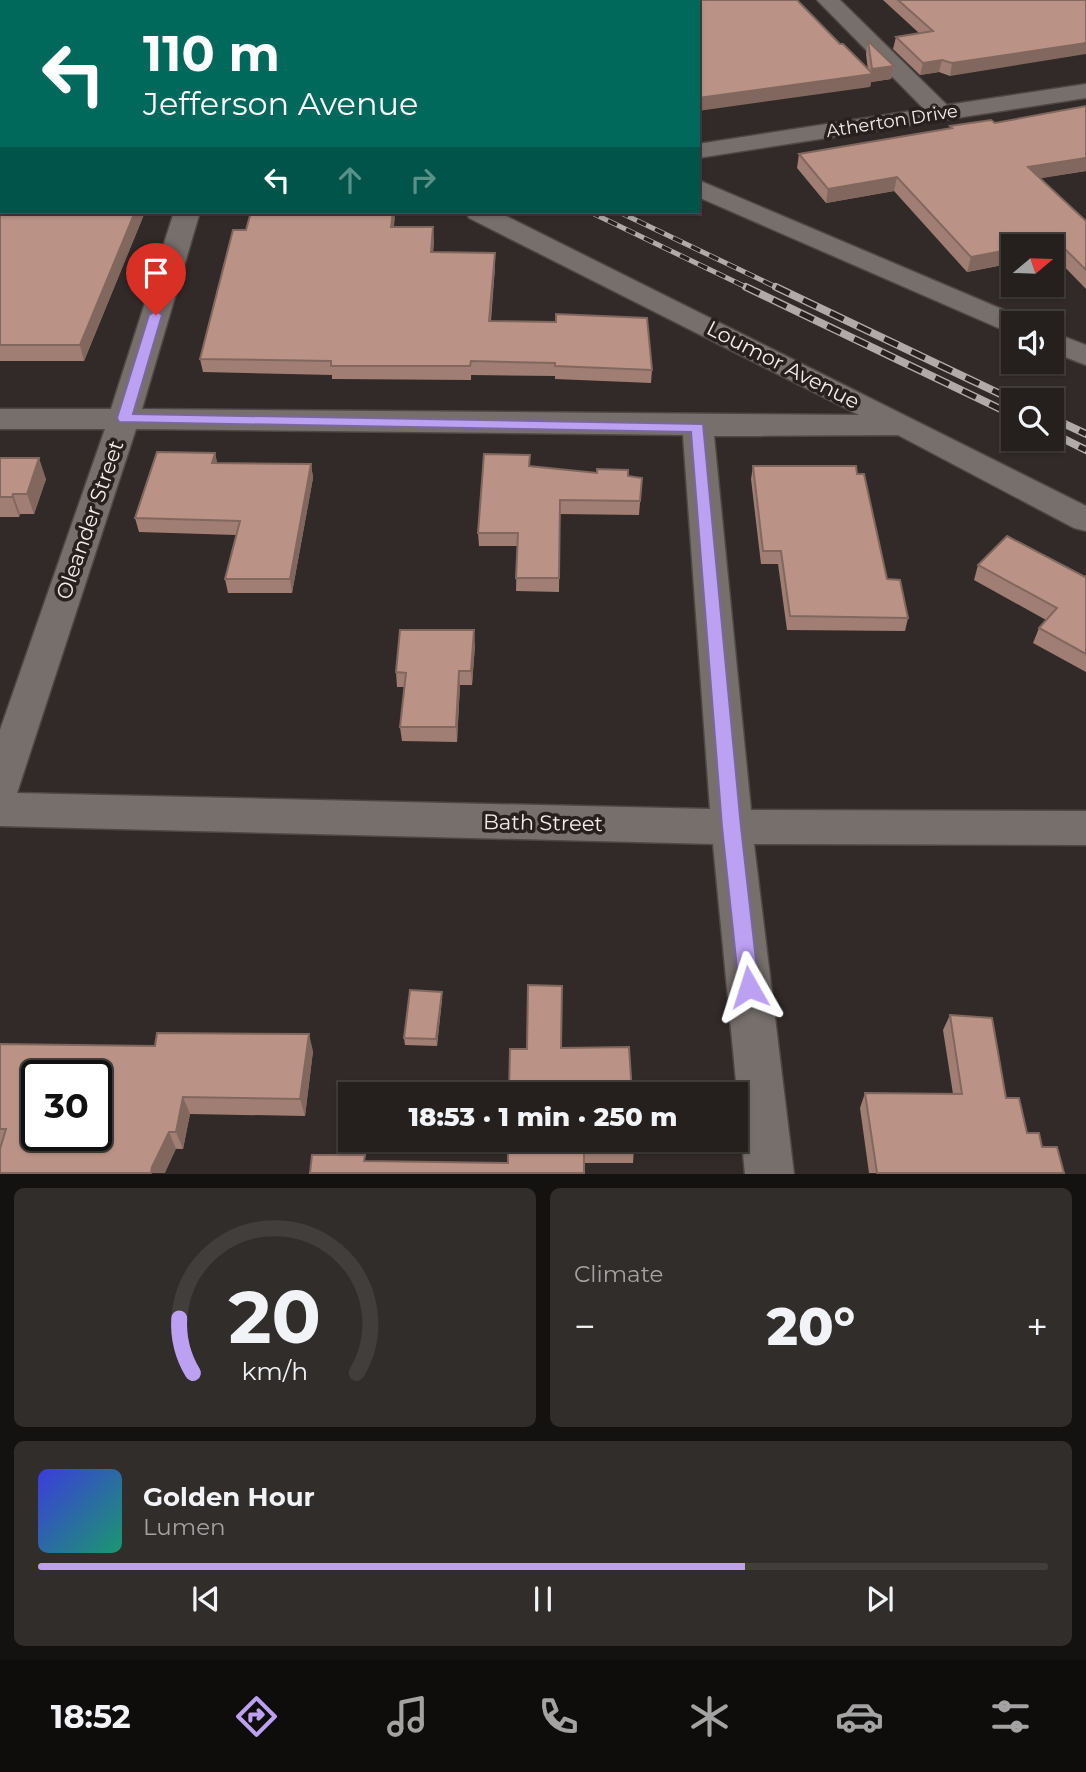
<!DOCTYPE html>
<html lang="en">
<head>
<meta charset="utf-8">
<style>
  body { margin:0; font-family:Montserrat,sans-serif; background:#312d2b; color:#f1f3f6; height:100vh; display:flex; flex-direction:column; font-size:26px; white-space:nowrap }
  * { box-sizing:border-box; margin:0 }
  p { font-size:23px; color:#a3a3a4 }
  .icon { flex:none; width:38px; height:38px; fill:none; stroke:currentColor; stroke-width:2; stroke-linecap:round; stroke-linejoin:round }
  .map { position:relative; height:1174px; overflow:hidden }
  .sheet { display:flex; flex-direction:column; gap:14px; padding:14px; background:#141210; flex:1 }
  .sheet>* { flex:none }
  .hud { position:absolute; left:0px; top:0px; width:700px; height:214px; box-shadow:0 2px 5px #0004,0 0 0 2px #423e3c; background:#00695c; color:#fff; overflow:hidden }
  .needle { width:46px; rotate:71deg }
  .controls { position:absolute; left:1001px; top:234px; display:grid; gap:14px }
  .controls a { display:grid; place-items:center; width:63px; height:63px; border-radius:0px; background:#25201e; box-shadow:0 2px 5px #0004,0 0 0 2px #423e3c; font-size:35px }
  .speed { position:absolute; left:21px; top:1060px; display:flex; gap:14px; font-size:35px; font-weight:700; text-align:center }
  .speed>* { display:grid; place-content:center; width:91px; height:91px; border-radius:50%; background:#25201e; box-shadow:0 2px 5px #0004,0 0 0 2px #423e3c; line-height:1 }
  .speed .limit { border:4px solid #111; border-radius:10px; background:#fff; color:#111 }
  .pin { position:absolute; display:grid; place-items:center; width:60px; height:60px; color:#fff; margin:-72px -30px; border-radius:50% 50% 50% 0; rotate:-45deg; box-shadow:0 0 7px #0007 }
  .pin .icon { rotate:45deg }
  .me { position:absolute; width:77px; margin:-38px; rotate:354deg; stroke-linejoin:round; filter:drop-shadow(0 0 5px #0008) }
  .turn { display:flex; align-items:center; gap:24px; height:147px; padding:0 28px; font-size:32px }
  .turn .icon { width:91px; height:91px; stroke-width:2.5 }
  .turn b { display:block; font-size:49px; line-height:60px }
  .lanes { display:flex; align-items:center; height:66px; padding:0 28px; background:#0003; justify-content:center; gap:35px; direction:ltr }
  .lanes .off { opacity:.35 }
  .big { font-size:52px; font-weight:800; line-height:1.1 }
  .sheet .widget { flex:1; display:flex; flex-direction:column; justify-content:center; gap:10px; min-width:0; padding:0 24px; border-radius:10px; background:#312d2b }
  .sheet .dial { align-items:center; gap:0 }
  .dial svg { height:182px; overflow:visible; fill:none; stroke:#423e3c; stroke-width:7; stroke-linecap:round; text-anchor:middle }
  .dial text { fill:#f1f3f6; stroke:none }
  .song { display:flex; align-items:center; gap:21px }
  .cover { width:84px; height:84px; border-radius:10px; background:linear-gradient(135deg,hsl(240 70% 55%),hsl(160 70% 35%)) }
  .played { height:7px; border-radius:4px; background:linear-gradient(90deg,#bca0f2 70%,#423e3c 70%) }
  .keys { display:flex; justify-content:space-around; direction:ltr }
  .heat { display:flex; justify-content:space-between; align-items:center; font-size:38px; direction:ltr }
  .sheet .tiles { flex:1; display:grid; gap:14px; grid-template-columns:1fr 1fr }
  .widget:last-child { grid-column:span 2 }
  .trip { position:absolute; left:338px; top:1082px; width:410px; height:70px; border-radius:0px; background:#25201e; box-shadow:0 2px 5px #0004,0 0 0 2px #423e3c; font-weight:800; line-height:70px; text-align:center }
  .tabs { display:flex; height:112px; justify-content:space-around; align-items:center; background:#0f0d0c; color:#a3a3a4 }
  .tabs .icon { width:49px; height:49px }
  .tabs .current { color:#bca0f2 }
  .tabs b { font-size:32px; color:#f1f3f6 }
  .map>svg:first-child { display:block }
</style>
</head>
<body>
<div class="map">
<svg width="1086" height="1174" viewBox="0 0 1086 1174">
  <rect width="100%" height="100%" fill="#312a28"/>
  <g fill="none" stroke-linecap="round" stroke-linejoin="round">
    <defs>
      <g id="minor">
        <path d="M57,0H80L81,2H59Z"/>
        <path d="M277,0H301L302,2H279Z"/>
        <path d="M817,0H840L947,105L1086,84V98L698,158V144L924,109Z"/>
        <rect x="0" y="165" width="2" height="16"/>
        <path d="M698,180L1023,318L1027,324H1013V333L1003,330L698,197Z"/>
        <path d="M174,212H200L142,409L859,415L469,218L465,212H498L1086,506V531L1074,528L898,435L714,436L751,810L1086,811V845L754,844L794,1174H745L713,844L0,826V730L105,429H0V409H111ZM136,429L683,435L710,809L17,793Z"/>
        <path d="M1052,332L1086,345V365L1052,352Z"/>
      </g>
    </defs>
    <use href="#minor" stroke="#4d4745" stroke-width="3"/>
    <use href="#minor" fill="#766f6c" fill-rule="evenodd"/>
    <defs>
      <g id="rail-far1">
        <path d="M149,0L152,2"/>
        <path d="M173,0L177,2"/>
        <path d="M590,212L750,289"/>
        <path d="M619,212L780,289"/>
      </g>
      <g id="rail">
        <path d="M746,287L1013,415"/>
        <path d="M776,287L1015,401"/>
        <path d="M1052,418L1086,434"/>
        <path d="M1052,433L1086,450"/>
      </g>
    </defs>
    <use href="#rail-far1" stroke="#b0aba9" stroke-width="5"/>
    <use href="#rail" stroke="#b0aba9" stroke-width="8"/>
    <use href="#rail-far1" stroke="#27201e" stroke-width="3.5" stroke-dasharray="10" stroke-linecap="butt"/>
    <use href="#rail" stroke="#27201e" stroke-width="5" stroke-dasharray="15" stroke-linecap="butt"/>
  </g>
  <g fill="#a07e73">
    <path d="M0,0L2,2V58L0,57Z"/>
    <path d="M397,0H797L840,44L868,70L866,54L868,41L894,66L891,79L871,82L870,87L698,2H398Z"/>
    <path d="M883,0H1086L950,76L939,72L920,75L893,49L896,37L919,33Z"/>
    <path d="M1086,106V171L1040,178L1086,221V289L1053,255L967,272L894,191L826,203L797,168L799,154L950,129V126L995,123Z"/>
    <path d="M0,116L2,117V142H0Z"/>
    <path d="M0,194L145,212L84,361H0Z"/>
    <path d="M251,212H394V227L434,240L433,252L495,267L491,321L652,370L651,383L555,379V376L471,375V380L332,379V375L203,372L200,359L246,230Z"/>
    <path d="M215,453L217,463L311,464L313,478L292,593H228L225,579L236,535L139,532L135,518Z"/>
    <path d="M0,458L46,479L34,514H20L19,517H0Z"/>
    <path d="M530,466L642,478L639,515L560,514L559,592L516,591L517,546H479L478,533Z"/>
    <path d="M753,466L887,579L908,618L905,631L787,630L778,564H761L751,479Z"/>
    <path d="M978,565L1085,577L1086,576V672L1033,643L1039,628L1046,620L974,580Z"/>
    <path d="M475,645L472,685H460L457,742L402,741L400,727L404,687H397L396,672Z"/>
    <path d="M442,999L437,1046L405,1045L404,1038Z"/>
    <path d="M950,1015L1006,1098L1027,1133L1042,1147L1064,1173H869L860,1108L865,1093L953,1094L943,1030Z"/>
    <path d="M0,1044L313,1051L305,1116L190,1114L183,1149L0,1145Z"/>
    <path d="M508,1139L634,1149L633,1163H584L310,1173L366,1162L508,1163Z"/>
  </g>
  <g fill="#82675e">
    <path d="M1086,43V54L950,76L952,63Z"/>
    <path d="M942,60L939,72L920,75L923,63Z"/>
    <path d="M894,66L891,79L871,82L870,87L698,111V98L871,75L872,69Z"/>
    <path d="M1086,158V171L1024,181L1028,167Z"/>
    <path d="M897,177L894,191L826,203L828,189Z"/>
    <path d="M135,212H145L84,361L80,345Z"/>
    <path d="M393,212H394L395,218L392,240L391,227Z"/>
    <path d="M433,227L434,240L432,266L431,252Z"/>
    <path d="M1057,241L1053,255H1052V247H1026Z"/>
    <path d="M1013,249V263L967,272L971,257Z"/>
    <path d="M495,253V267L489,335V321Z"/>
    <path d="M215,453L218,467L212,463Z"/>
    <path d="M39,458L46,479L34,514L27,494Z"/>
    <path d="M311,464L313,478L292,593L290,579Z"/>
    <path d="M13,494L20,514L19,517L12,497Z"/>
    <path d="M474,630L475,645L472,685L471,671Z"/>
    <path d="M459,671L460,685L457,742L456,727Z"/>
    <path d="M442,992V999L437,1046L436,1039Z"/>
    <path d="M309,1034L313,1051L305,1116L300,1099Z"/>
    <path d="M183,1097L190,1114L183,1149L176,1132Z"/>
    <path d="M169,1132L176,1149L165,1173H151L152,1167Z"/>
  </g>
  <g fill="#ba9386" stroke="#82675e" stroke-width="2" fill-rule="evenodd">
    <path d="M0,0L4,2H2V47L0,46Z"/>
    <path d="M404,0H797L840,44H843L873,74L698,98V2H406Z"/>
    <path d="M898,0H1086V43L952,63L942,60L923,63L896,37L933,31Z"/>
    <path d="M868,41L894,66L872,69Z"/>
    <path d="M1086,106V158L1028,167L1086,221V270L1057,241L1026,247H1013V249L971,257L897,177L828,189L799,154L952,128L950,126L991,120L995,123Z"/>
    <path d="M0,116L2,117V129H0Z"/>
    <path d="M0,194H2V212H135L80,345H0Z"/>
    <path d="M251,212H393L391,227H433L431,252L495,253L489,321L556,322V314L647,318L652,370L555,366V363L471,361L470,366H331V361L200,359L233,230H246Z"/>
    <path d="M157,452L215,453L212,463L311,464L290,579H225L240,521L135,518Z"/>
    <path d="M484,454L530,455L529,466L597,473V469L628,470V476L642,478L640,501L560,500L559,578H516L518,533H478Z"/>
    <path d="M0,458H39L27,494H13L12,497H0Z"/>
    <path d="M753,466H856L857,474H864L887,579L900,580L908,618L790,616L781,551H763Z"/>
    <path d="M1007,536L1085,577L1086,576V654L1039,628L1057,608L978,565Z"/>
    <path d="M400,630H474L471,671H459L456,727H400L406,673L396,672Z"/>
    <path d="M528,985L562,986L561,1048L629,1047L632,1094H509L510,1049H527Z"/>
    <path d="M410,990L442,992L436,1039L404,1038Z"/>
    <path d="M950,1015L992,1018L1006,1098H1019L1027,1133H1039L1042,1147H1057L1064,1173H877L865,1093L962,1094Z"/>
    <path d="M157,1033L309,1034L300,1099L183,1097L176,1132H169L152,1167L151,1173H0V1149L6,1129H0V1044L155,1046ZM37,1076H96V1136H37Z"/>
    <path d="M508,1139H634V1149H584V1173H310L312,1155H365L364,1161L508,1163Z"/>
  </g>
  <path fill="#bca0f2" stroke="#7a689d" stroke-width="2" d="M156,311L162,315L133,414L703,424L741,827L759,987L756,994L749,996L742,994L739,987L722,827L691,432L119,422L117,418L149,315Z"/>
  <g text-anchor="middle" stroke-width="7" stroke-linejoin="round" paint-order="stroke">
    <g font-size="18" fill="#f1edeb" stroke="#27201e">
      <text transform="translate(892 121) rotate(-9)" y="6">Atherton Drive</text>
    </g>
    <g font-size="21" fill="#f1edeb" stroke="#27201e">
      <text transform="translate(783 365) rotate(27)" y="7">Loumor Avenue</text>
      <text transform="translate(90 520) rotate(-71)" y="7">Oleander Street</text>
      <text transform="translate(543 823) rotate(1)" y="7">Bath Street</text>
    </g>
  </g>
</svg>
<div class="controls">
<a><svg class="needle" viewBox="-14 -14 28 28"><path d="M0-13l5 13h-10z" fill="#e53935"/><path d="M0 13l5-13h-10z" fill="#a3a3a4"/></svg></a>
<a><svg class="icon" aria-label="sound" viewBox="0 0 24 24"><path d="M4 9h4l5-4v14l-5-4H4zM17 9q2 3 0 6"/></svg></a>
<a><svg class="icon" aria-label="search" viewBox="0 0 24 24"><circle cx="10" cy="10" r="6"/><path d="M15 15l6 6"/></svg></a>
</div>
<div class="speed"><div class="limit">30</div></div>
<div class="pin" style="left:156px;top:315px;background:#d93025"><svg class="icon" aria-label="arrive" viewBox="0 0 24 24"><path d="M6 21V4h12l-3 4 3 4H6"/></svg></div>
<svg class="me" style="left:749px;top:987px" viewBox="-20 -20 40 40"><path d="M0-17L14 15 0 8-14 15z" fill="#bca0f2" stroke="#fff" stroke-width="4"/></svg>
<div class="trip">18:53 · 1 min · 250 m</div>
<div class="hud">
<div class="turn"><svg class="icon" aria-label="left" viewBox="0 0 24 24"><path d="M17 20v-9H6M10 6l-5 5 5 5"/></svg><div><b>110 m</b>Jefferson Avenue</div></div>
<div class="lanes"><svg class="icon" aria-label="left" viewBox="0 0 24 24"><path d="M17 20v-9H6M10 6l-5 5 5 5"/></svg><svg class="icon off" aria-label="ahead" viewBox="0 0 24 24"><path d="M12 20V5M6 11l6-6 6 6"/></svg><svg class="icon off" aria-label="right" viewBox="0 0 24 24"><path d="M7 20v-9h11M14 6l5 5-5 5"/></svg></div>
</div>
</div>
<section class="sheet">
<div class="tiles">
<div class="widget dial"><svg viewBox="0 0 100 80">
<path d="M14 69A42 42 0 1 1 86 69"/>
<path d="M14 69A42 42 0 0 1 8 45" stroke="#bca0f2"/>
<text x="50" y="56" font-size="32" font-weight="700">20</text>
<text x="50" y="72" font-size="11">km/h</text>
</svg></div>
<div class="widget"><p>Climate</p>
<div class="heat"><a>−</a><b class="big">20°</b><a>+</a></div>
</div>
<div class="widget">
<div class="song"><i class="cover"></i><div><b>Golden Hour</b><p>Lumen</p></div></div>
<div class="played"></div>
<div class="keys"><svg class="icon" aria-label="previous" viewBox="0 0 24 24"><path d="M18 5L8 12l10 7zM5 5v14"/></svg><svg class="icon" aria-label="pause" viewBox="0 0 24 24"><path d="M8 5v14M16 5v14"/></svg><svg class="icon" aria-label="next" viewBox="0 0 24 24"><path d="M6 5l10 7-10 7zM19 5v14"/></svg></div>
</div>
</div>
</section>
<nav class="tabs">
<b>18:52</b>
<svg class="icon current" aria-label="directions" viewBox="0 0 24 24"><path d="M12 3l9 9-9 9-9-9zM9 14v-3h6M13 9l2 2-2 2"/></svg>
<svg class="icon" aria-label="music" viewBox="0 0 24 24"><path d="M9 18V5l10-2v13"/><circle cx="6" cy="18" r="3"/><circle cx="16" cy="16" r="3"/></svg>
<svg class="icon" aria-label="phone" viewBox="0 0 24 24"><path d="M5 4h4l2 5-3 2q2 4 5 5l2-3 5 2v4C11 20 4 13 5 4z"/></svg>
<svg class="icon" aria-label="climate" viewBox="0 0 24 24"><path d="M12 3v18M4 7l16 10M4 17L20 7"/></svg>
<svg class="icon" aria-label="car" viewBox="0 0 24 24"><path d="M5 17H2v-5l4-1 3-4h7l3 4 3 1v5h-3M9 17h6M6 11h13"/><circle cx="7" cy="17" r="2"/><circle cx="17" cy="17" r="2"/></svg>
<svg class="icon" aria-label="filters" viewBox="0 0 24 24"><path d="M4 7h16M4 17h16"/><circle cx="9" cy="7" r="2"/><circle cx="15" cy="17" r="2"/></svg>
</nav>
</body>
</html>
